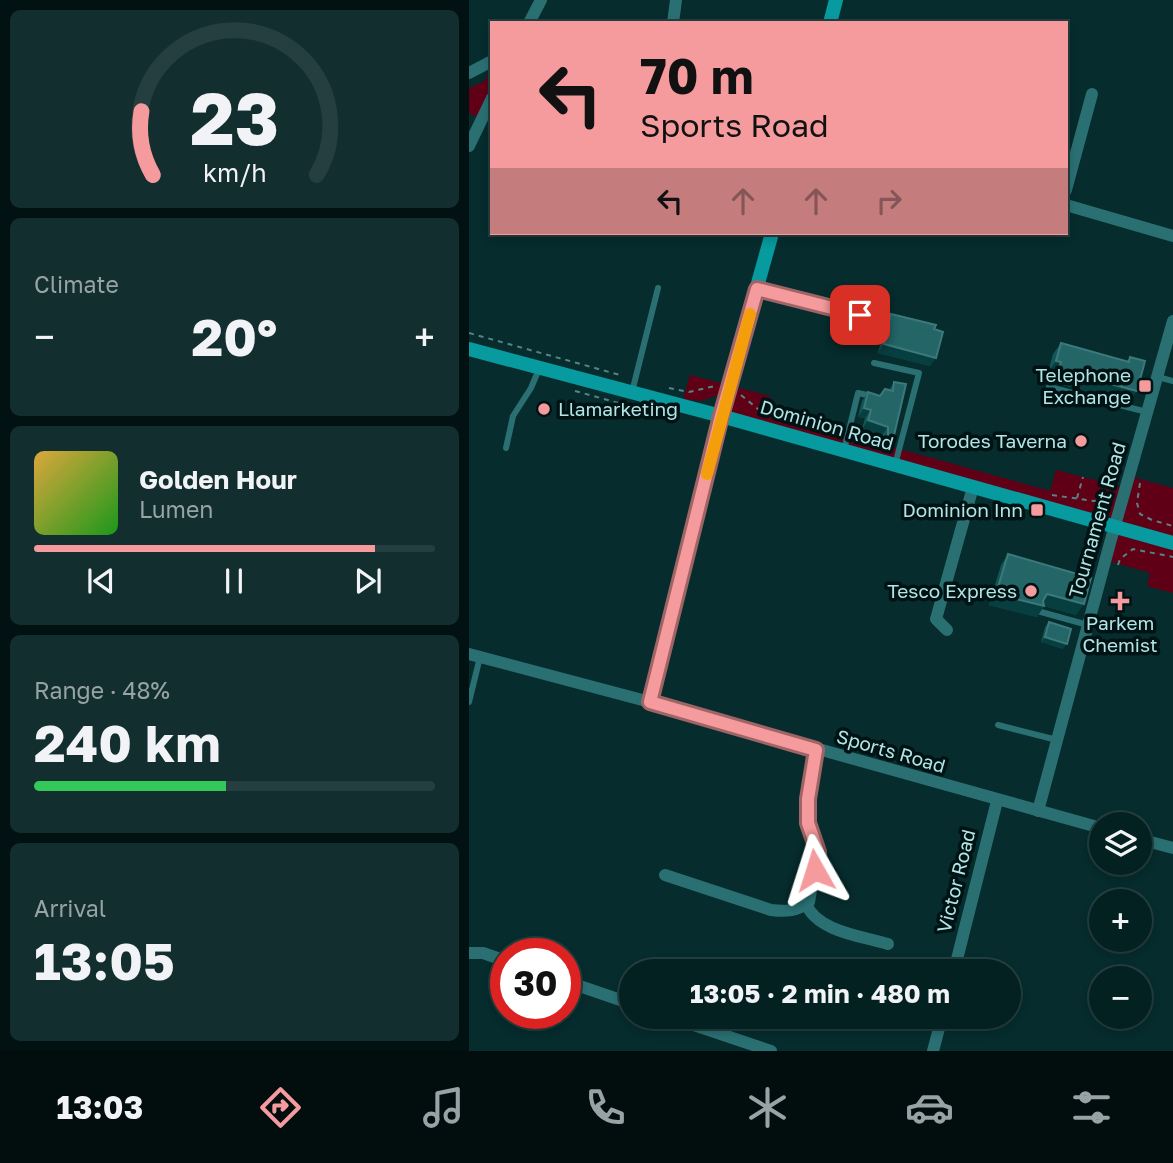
<!DOCTYPE html>
<html lang="en">
<head>
<meta charset="utf-8">
<style>
  body { margin:0; font-family:"Golos Text",sans-serif; background:#122e2f; color:#f1f3f6; height:100vh; display:flex; flex-direction:column; font-size:26px; white-space:nowrap }
  * { box-sizing:border-box; margin:0 }
  p { font-size:23px; color:#97a3a5 }
  .icon { flex:none; width:38px; height:38px; fill:none; stroke:currentColor; stroke-width:2; stroke-linecap:round; stroke-linejoin:round }
  .map { position:relative; flex:1; overflow:hidden }
  .drawer { display:flex; flex-direction:column; gap:10px; padding:10px; background:#021213; width:469px }
  .drawer>* { flex:none }
  .guide { position:absolute; left:21px; top:21px; width:578px; height:214px; border-radius:0px; box-shadow:0 4px 10px #0003,0 0 0 2px #253e40; background:#f59b9d; color:#111; overflow:hidden }
  .buttons { position:absolute; left:620px; top:812px; display:grid; gap:14px }
  .buttons a { display:grid; place-items:center; width:63px; height:63px; border-radius:50%; background:#042122; box-shadow:0 4px 10px #0003,0 0 0 2px #253e40; font-size:35px }
  .speed { position:absolute; left:21px; top:938px; display:flex; gap:14px; font-size:35px; font-weight:700; text-align:center }
  .speed>* { display:grid; place-content:center; width:91px; height:91px; border-radius:50%; background:#042122; box-shadow:0 4px 10px #0003,0 0 0 2px #253e40; line-height:1 }
  .speed .limit { border:10px solid #d22; background:#fff; color:#111 }
  .pin { position:absolute; display:grid; place-items:center; width:60px; height:60px; color:#fff; margin:-30px; border-radius:14px; box-shadow:0 4px 10px #0006 }
  .me { position:absolute; width:77px; margin:-38px; rotate:354deg; stroke-linejoin:round; filter:drop-shadow(0 0 5px #0008) }
  .turn { display:flex; align-items:center; gap:24px; height:147px; padding:0 35px; font-size:32px }
  .turn .icon { width:91px; height:91px; stroke-width:2.5 }
  .turn b { display:block; font-size:49px; line-height:60px }
  .lanes { display:flex; align-items:center; height:66px; padding:0 35px; background:#0003; justify-content:center; gap:35px; direction:ltr }
  .lanes .off { opacity:.35 }
  .big { font-size:52px; font-weight:700; line-height:1.1 }
  .drawer .tile { flex:1; display:flex; flex-direction:column; justify-content:center; gap:10px; min-width:0; padding:0 24px; border-radius:10px; background:#122e2f }
  .drawer .dial { align-items:center; gap:0 }
  .dial svg { height:182px; overflow:visible; fill:none; stroke:#253e40; stroke-width:7; stroke-linecap:round; text-anchor:middle }
  .dial text { fill:#f1f3f6; stroke:none }
  .song { display:flex; align-items:center; gap:21px }
  .cover { width:84px; height:84px; border-radius:10px; background:linear-gradient(135deg,hsl(40 70% 55%),hsl(120 70% 35%)) }
  .played { height:7px; border-radius:4px; background:linear-gradient(90deg,#f59b9d 85%,#253e40 85%) }
  .keys { display:flex; justify-content:space-around; direction:ltr }
  .heat { display:flex; justify-content:space-between; align-items:center; font-size:38px; direction:ltr }
  .charge { height:10px; border-radius:5px; background:linear-gradient(90deg,#34c759 48%,#253e40 0) }
  .trip { position:absolute; left:150px; top:959px; width:402px; height:70px; border-radius:35px; background:#042122; box-shadow:0 4px 10px #0003,0 0 0 2px #253e40; font-weight:700; line-height:70px; text-align:center }
  .tabs { display:flex; height:112px; justify-content:space-around; align-items:center; background:#020d0e; color:#97a3a5 }
  .tabs .icon { width:49px; height:49px }
  .tabs .on { color:#f59b9d }
  .tabs b { font-size:32px; color:#f1f3f6 }
  main { display:flex; flex:1; min-height:0 }
  .map>svg:first-child { display:block }
</style>
</head>
<body>
<main>
<section class="drawer">
<div class="tile dial"><svg viewBox="0 0 100 80">
<path d="M14 69A42 42 0 1 1 86 69"/>
<path d="M14 69A42 42 0 0 1 9 41" stroke="#f59b9d"/>
<text x="50" y="56" font-size="32" font-weight="700">23</text>
<text x="50" y="72" font-size="11">km/h</text>
</svg></div>
<div class="tile"><p>Climate</p>
<div class="heat"><a>−</a><b class="big">20°</b><a>+</a></div>
</div>
<div class="tile">
<div class="song"><i class="cover"></i><div><b>Golden Hour</b><p>Lumen</p></div></div>
<div class="played"></div>
<div class="keys"><svg class="icon" aria-label="previous" viewBox="0 0 24 24"><path d="M18 5L8 12l10 7zM5 5v14"/></svg><svg class="icon" aria-label="pause" viewBox="0 0 24 24"><path d="M8 5v14M16 5v14"/></svg><svg class="icon" aria-label="next" viewBox="0 0 24 24"><path d="M6 5l10 7-10 7zM19 5v14"/></svg></div>
</div>
<div class="tile"><p>Range · 48%</p><b class="big">240 km</b><div class="charge"></div></div>
<div class="tile"><p>Arrival</p><b class="big">13:05</b></div>
</section>
<div class="map">
<svg width="704" height="1051" viewBox="0 0 704 1051">
  <rect width="100%" height="100%" fill="#062c2d"/>
  <g fill="#600017">
    <path d="M19,76L23,79V90L8,117L0,113V88L14,82Z"/>
    <path d="M221,375L301,396L298,412L581,491L587,470L657,488L660,476L704,488V593L678,586L681,573L636,560L647,528L252,416L255,393L232,401L214,399Z"/>
  </g>
  <g fill="none" stroke-linecap="round" stroke-linejoin="round">
    <g stroke="#588384" stroke-width="2" stroke-dasharray="5 5" stroke-linecap="butt">
      <path d="M0,333L151,375"/>
      <path d="M200,388L220,392L246,386"/>
      <path d="M106,391L175,410"/>
      <path d="M272,395L295,414"/>
      <path d="M671,483L668,503L671,514L683,520L704,526"/>
      <path d="M583,495L625,501L637,500L641,495"/>
      <path d="M608,498L614,477"/>
      <path d="M649,565L651,559L664,549L704,557"/>
    </g>
    <g stroke="#2a7073" stroke-width="6">
      <path d="M405,363L450,373L426,465"/>
      <path d="M689,377L704,381"/>
      <path d="M580,387L678,412"/>
      <path d="M163,392L189,288"/>
      <path d="M37,448L44,416L62,388L70,369"/>
      <path d="M375,450L389,393L403,396"/>
      <path d="M572,612L619,625"/>
      <path d="M0,702L11,657"/>
      <path d="M529,725L588,740"/>
    </g>
    <g stroke="#2a7073" stroke-width="12">
      <path d="M60,23L72,0"/>
      <path d="M204,23L207,0"/>
      <path d="M0,73L23,61"/>
      <path d="M0,146L23,98"/>
      <path d="M597,190L623,94"/>
      <path d="M597,205L704,236"/>
      <path d="M288,289L391,315"/>
      <path d="M478,630L467,619L504,487"/>
      <path d="M0,654L181,702L632,828"/>
      <path d="M181,702L252,416"/>
      <path d="M569,811L641,543L704,321"/>
      <path d="M670,839L704,848"/>
      <path d="M196,875L302,910C317,912 328,911 340,902L349,852L339,823V799L347,750"/>
      <path d="M337,904C349,932 393,936 419,944"/>
      <path d="M0,953H14L37,961"/>
      <path d="M485,971L528,801"/>
      <path d="M96,981L163,1004"/>
      <path d="M201,1017L302,1051"/>
      <path d="M464,1051L473,1017"/>
    </g>
    <g stroke="#079a9e" stroke-width="14">
      <path d="M361,23L367,0"/>
      <path d="M0,349L252,416L704,543"/>
      <path d="M252,416L303,233"/>
    </g>
  </g>
  <g fill="#135658">
    <path d="M422,314L465,329L461,366L409,353L417,322Z"/>
    <path d="M592,343L658,361L661,357V402L582,382L584,373L579,372L584,354Z"/>
    <path d="M425,382L437,384L417,452L413,451V435L393,429L396,418L389,417L393,401L399,392L411,396L420,390Z"/>
    <path d="M539,554L607,615L575,606L568,617L520,605L532,565Z"/>
    <path d="M580,622L594,649L572,642L576,627Z"/>
  </g>
  <g fill="#073f40">
    <path d="M415,344L467,358L461,366L409,353Z"/>
    <path d="M587,361L592,362L584,373L579,372Z"/>
    <path d="M589,370L668,391L661,402L582,382Z"/>
    <path d="M395,408L402,410L396,418L389,417Z"/>
    <path d="M399,420L419,427L413,435L393,429Z"/>
    <path d="M419,443L423,444L417,452L413,451Z"/>
    <path d="M527,594L575,606L568,617L520,605Z"/>
    <path d="M578,594L615,604L607,615L571,605Z"/>
    <path d="M576,637L598,644L594,649L572,642Z"/>
  </g>
  <g fill="#246567" stroke="#3b797b" stroke-width="2">
    <path d="M422,314L467,325L465,329L474,332L467,358L415,344Z"/>
    <path d="M592,343L660,362L661,357L676,361L668,391L589,370L592,362L587,361Z"/>
    <path d="M425,382L437,384L423,444L419,443V427L399,420L402,410L395,408L399,392L411,396L416,389L424,391Z"/>
    <path d="M539,554L622,578L615,604L578,594L574,601L575,606L527,594Z"/>
    <path d="M580,622L602,629L598,644L576,637Z"/>
  </g>
  <g fill="none" stroke-linecap="round" stroke-linejoin="round">
    <defs>
      <path id="route" d="M346,870L349,852L339,823V799L347,750L181,702L252,416L288,289L391,315"/>
    </defs>
    <use href="#route" stroke="#9f6566" stroke-width="18"/>
    <use href="#route" stroke="#f59b9d" stroke-width="12"/>
    <path stroke="#f59e0b" stroke-width="12" d="M238,474L281,314"/>
  </g>
  <g fill="#f59b9d" stroke="#001314" stroke-width="2.5">
    <rect x="669" y="379" width="14" height="14" rx="3.5"/>
    <circle cx="75" cy="409" r="7"/>
    <circle cx="612" cy="441" r="7"/>
    <rect x="561" y="503" width="14" height="14" rx="3.5"/>
    <circle cx="562" cy="591" r="7"/>
    <path d="M647.5 590.5h7v7h7v7h-7v7h-7v-7h-7v-7h7z"/>
  </g>
  <g text-anchor="middle" stroke-width="7" stroke-linejoin="round" paint-order="stroke">
    <g font-size="19" fill="#b3e5e6" stroke="#001314" text-anchor="end">
      <text x="662" y="382">Telephone<tspan x="662" dy="22">Exchange</tspan></text>
      <text x="89" y="416" text-anchor="start">Llamarketing</text>
      <text x="598" y="448">Torodes Taverna</text>
      <text x="554" y="517">Dominion Inn</text>
      <text x="548" y="598">Tesco Express</text>
      <text x="651" y="630" text-anchor="middle">Parkem<tspan x="651" dy="22">Chemist</tspan></text>
    </g>
    <g font-size="19" fill="#b3e5e6" stroke="#001314">
      <text transform="translate(358 425) rotate(16)" y="7">Dominion Road</text>
      <text transform="translate(628 520) rotate(-74)" y="7">Tournament Road</text>
      <text transform="translate(422 751) rotate(16)" y="7">Sports Road</text>
      <text transform="translate(487 881) rotate(-76)" y="7">Victor Road</text>
    </g>
  </g>
</svg>
<div class="buttons">
<a><svg class="icon" aria-label="layers" viewBox="0 0 24 24"><path d="M12 4l9 5-9 5-9-5zM3 14l9 5 9-5"/></svg></a>
<a>+</a>
<a>−</a>
</div>
<div class="speed"><div class="limit">30</div></div>
<div class="pin" style="left:391px;top:315px;background:#d93025"><svg class="icon" aria-label="arrive" viewBox="0 0 24 24"><path d="M6 21V4h12l-3 4 3 4H6"/></svg></div>
<svg class="me" style="left:346px;top:870px" viewBox="-20 -20 40 40"><path d="M0-17L14 15 0 8-14 15z" fill="#f59b9d" stroke="#fff" stroke-width="4"/></svg>
<div class="trip">13:05 · 2 min · 480 m</div>
<div class="guide">
<div class="turn"><svg class="icon" aria-label="left" viewBox="0 0 24 24"><path d="M17 20v-9H6M10 6l-5 5 5 5"/></svg><div><b>70 m</b>Sports Road</div></div>
<div class="lanes"><svg class="icon" aria-label="left" viewBox="0 0 24 24"><path d="M17 20v-9H6M10 6l-5 5 5 5"/></svg><svg class="icon off" aria-label="ahead" viewBox="0 0 24 24"><path d="M12 20V5M6 11l6-6 6 6"/></svg><svg class="icon off" aria-label="ahead" viewBox="0 0 24 24"><path d="M12 20V5M6 11l6-6 6 6"/></svg><svg class="icon off" aria-label="right" viewBox="0 0 24 24"><path d="M7 20v-9h11M14 6l5 5-5 5"/></svg></div>
</div>
</div>
</main>
<nav class="tabs">
<b>13:03</b>
<svg class="icon on" aria-label="directions" viewBox="0 0 24 24"><path d="M12 3l9 9-9 9-9-9zM9 14v-3h6M13 9l2 2-2 2"/></svg>
<svg class="icon" aria-label="music" viewBox="0 0 24 24"><path d="M9 18V5l10-2v13"/><circle cx="6" cy="18" r="3"/><circle cx="16" cy="16" r="3"/></svg>
<svg class="icon" aria-label="phone" viewBox="0 0 24 24"><path d="M5 4h4l2 5-3 2q2 4 5 5l2-3 5 2v4C11 20 4 13 5 4z"/></svg>
<svg class="icon" aria-label="climate" viewBox="0 0 24 24"><path d="M12 3v18M4 7l16 10M4 17L20 7"/></svg>
<svg class="icon" aria-label="car" viewBox="0 0 24 24"><path d="M5 17H2v-5l4-1 3-4h7l3 4 3 1v5h-3M9 17h6M6 11h13"/><circle cx="7" cy="17" r="2"/><circle cx="17" cy="17" r="2"/></svg>
<svg class="icon" aria-label="filters" viewBox="0 0 24 24"><path d="M4 7h16M4 17h16"/><circle cx="9" cy="7" r="2"/><circle cx="15" cy="17" r="2"/></svg>
</nav>
</body>
</html>
